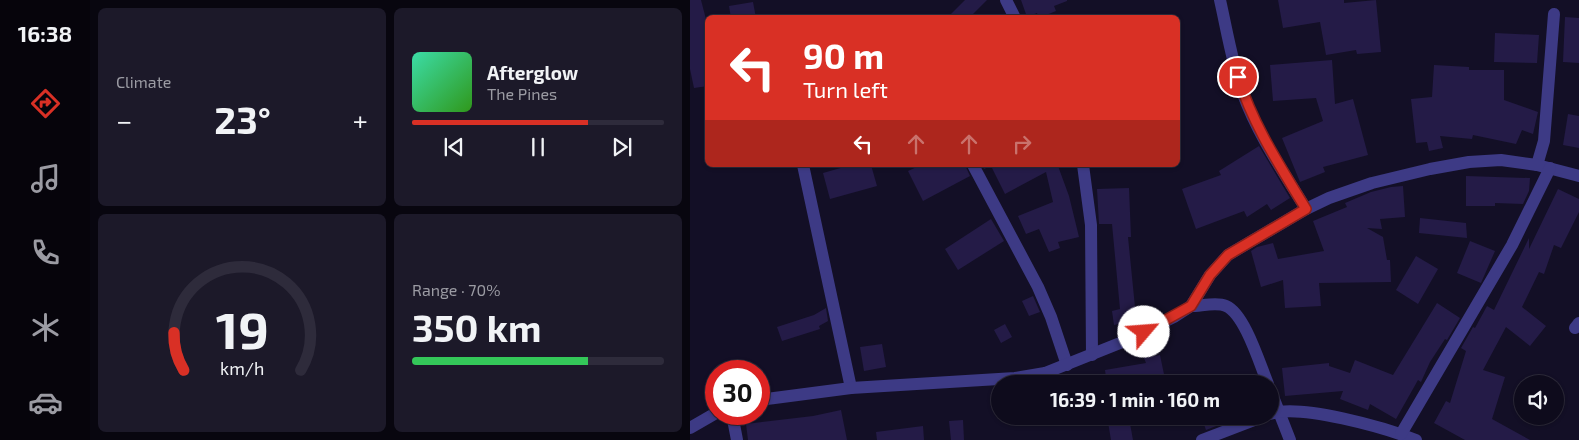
<!DOCTYPE html>
<html lang="en">
<head>
<meta charset="utf-8">
<style>
  body { margin:0; font-family:"Exo 2",sans-serif; background:#1c1929; color:#f1f3f6; height:100vh; display:flex; flex-direction:column; font-size:19px; white-space:nowrap }
  * { box-sizing:border-box; margin:0 }
  p { font-size:16px; color:#9b9ba3 }
  .icon { flex:none; width:28px; height:28px; fill:none; stroke:currentColor; stroke-width:2; stroke-linecap:round; stroke-linejoin:round }
  .map { position:relative; flex:1; overflow:hidden }
  .side { display:flex; flex-direction:column; gap:8px; padding:8px; background:#08060f; width:600px }
  .side>* { flex:none }
  .banner { position:absolute; left:15px; top:15px; width:475px; height:152px; border-radius:8px; box-shadow:0 1px 4px #0004,0 0 0 1px #2e2b3b; background:#d93025; color:#fff; overflow:hidden }
  .buttons { position:absolute; left:824px; top:375px; display:grid; gap:10px }
  .buttons a { display:grid; place-items:center; width:50px; height:50px; border-radius:50%; background:#0e0b1c; box-shadow:0 1px 4px #0004,0 0 0 1px #2e2b3b; font-size:25px }
  .speed { position:absolute; left:15px; top:360px; display:flex; gap:10px; font-size:25px; font-weight:700; text-align:center }
  .speed>* { display:grid; place-content:center; width:65px; height:65px; border-radius:50%; background:#0e0b1c; box-shadow:0 1px 4px #0004,0 0 0 1px #2e2b3b; line-height:1 }
  .speed .limit { border:8px solid #d22; background:#fff; color:#111 }
  .pin { position:absolute; display:grid; place-items:center; width:42px; height:42px; color:#fff; margin:-21px; border:2px solid #fff; border-radius:50%; box-shadow:0 1px 5px #0007 }
  .me { position:absolute; width:55px; margin:-28px; rotate:63deg; stroke-linejoin:round; filter:drop-shadow(0 0 4px #0008) }
  .turn { display:flex; align-items:center; gap:18px; height:105px; padding:0 15px; font-size:22px }
  .turn .icon { width:65px; height:65px; stroke-width:2.5 }
  .turn b { display:block; font-size:35px; line-height:42px }
  .lanes { display:flex; align-items:center; height:48px; padding:0 15px; background:#0003; justify-content:center; gap:25px; direction:ltr }
  .lanes .off { opacity:.35 }
  .big { font-size:38px; font-weight:700; line-height:1.1 }
  .side .tile { flex:1; display:flex; flex-direction:column; justify-content:center; gap:8px; min-width:0; padding:0 18px; border-radius:8px; background:#1c1929 }
  .side .dial { align-items:center; gap:0 }
  .dial svg { height:130px; overflow:visible; fill:none; stroke:#2e2b3b; stroke-width:7; stroke-linecap:round; text-anchor:middle }
  .dial text { fill:#f1f3f6; stroke:none }
  .song { display:flex; align-items:center; gap:15px }
  .cover { width:60px; height:60px; border-radius:8px; background:linear-gradient(135deg,hsl(160 70% 55%),hsl(110 70% 35%)) }
  .played { height:5px; border-radius:2px; background:linear-gradient(90deg,#d93025 70%,#2e2b3b 70%) }
  .keys { display:flex; justify-content:space-around; direction:ltr }
  .heat { display:flex; justify-content:space-between; align-items:center; font-size:28px; direction:ltr }
  .charge { height:8px; border-radius:4px; background:linear-gradient(90deg,#34c759 70%,#2e2b3b 0) }
  .side .tiles { flex:1; display:grid; gap:8px; grid-template-columns:repeat(2,1fr) }
  .trip { position:absolute; left:301px; top:375px; width:288px; height:50px; border-radius:25px; background:#0e0b1c; box-shadow:0 1px 4px #0004,0 0 0 1px #2e2b3b; font-weight:700; line-height:50px; text-align:center }
  main { display:flex; flex:1; min-height:0 }
  .tab-bar { display:flex; flex-direction:column; width:90px; justify-content:space-around; align-items:center; background:#06040b; color:#9b9ba3 }
  .tab-bar .icon { width:35px; height:35px }
  .tab-bar .selected { color:#d93025 }
  .tab-bar b { font-size:22px; color:#f1f3f6 }
  .map>svg:first-child { display:block }
</style>
</head>
<body>
<main>
<nav class="tab-bar">
<b>16:38</b>
<svg class="icon selected" aria-label="directions" viewBox="0 0 24 24"><path d="M12 3l9 9-9 9-9-9zM9 14v-3h6M13 9l2 2-2 2"/></svg>
<svg class="icon" aria-label="music" viewBox="0 0 24 24"><path d="M9 18V5l10-2v13"/><circle cx="6" cy="18" r="3"/><circle cx="16" cy="16" r="3"/></svg>
<svg class="icon" aria-label="phone" viewBox="0 0 24 24"><path d="M5 4h4l2 5-3 2q2 4 5 5l2-3 5 2v4C11 20 4 13 5 4z"/></svg>
<svg class="icon" aria-label="climate" viewBox="0 0 24 24"><path d="M12 3v18M4 7l16 10M4 17L20 7"/></svg>
<svg class="icon" aria-label="car" viewBox="0 0 24 24"><path d="M5 17H2v-5l4-1 3-4h7l3 4 3 1v5h-3M9 17h6M6 11h13"/><circle cx="7" cy="17" r="2"/><circle cx="17" cy="17" r="2"/></svg>
</nav>
<section class="side">
<div class="tiles">
<div class="tile"><p>Climate</p>
<div class="heat"><a>−</a><b class="big">23°</b><a>+</a></div>
</div>
<div class="tile">
<div class="song"><i class="cover"></i><div><b>Afterglow</b><p>The Pines</p></div></div>
<div class="played"></div>
<div class="keys"><svg class="icon" aria-label="previous" viewBox="0 0 24 24"><path d="M18 5L8 12l10 7zM5 5v14"/></svg><svg class="icon" aria-label="pause" viewBox="0 0 24 24"><path d="M8 5v14M16 5v14"/></svg><svg class="icon" aria-label="next" viewBox="0 0 24 24"><path d="M6 5l10 7-10 7zM19 5v14"/></svg></div>
</div>
<div class="tile dial"><svg viewBox="0 0 100 80">
<path d="M14 69A42 42 0 1 1 86 69"/>
<path d="M14 69A42 42 0 0 1 8 46" stroke="#d93025"/>
<text x="50" y="56" font-size="32" font-weight="700">19</text>
<text x="50" y="72" font-size="11">km/h</text>
</svg></div>
<div class="tile"><p>Range · 70%</p><b class="big">350 km</b><div class="charge"></div></div>
</div>
</section>
<div class="map">
<svg width="889" height="440" viewBox="0 0 889 440">
  <rect width="100%" height="100%" fill="#130f26"/>
  <g fill="#241b47">
    <path d="M0,0H11L18,27V86L4,88L0,69Z"/>
    <path d="M275,0H297L279,18H257Z"/>
    <path d="M331,0H377V1L364,6L366,11L349,18L347,13L337,17Z"/>
    <path d="M588,0H654V3L686,0L691,52L667,54L666,50L636,55L630,22L593,28Z"/>
    <path d="M63,2L66,18H41L39,6Z"/>
    <path d="M875,17L889,18V63L873,62Z"/>
    <path d="M805,33L849,35L847,63L804,62Z"/>
    <path d="M642,60L645,104L663,99L678,155L633,167L635,172L610,182L592,138L633,121L626,98L583,101L580,65Z"/>
    <path d="M744,65L779,67V70H814V100L848,112L843,134L832,130L826,144L783,135L782,139L750,136L753,148L739,151L737,142L726,143L721,99L742,97Z"/>
    <path d="M878,114L889,116V148L873,145Z"/>
    <path d="M569,146L600,198L581,210L577,204L557,217L554,211L506,229L492,189L531,175L529,171Z"/>
    <path d="M161,165H181L187,186L140,199L133,173Z"/>
    <path d="M231,165H275L280,176L233,201L218,171Z"/>
    <path d="M292,165H370L368,166L379,196L389,237L368,242L370,248L359,252L349,229L336,234L328,216L363,202L356,172L315,194L301,166L294,169Z"/>
    <path d="M776,176L840,178L839,191L833,204L805,203V206H776Z"/>
    <path d="M713,186L715,217L690,219L692,229L677,228L693,237L697,260H700L701,282L629,283L631,306L595,308L593,280L571,287L561,251L567,247L583,243L588,259L634,251L623,221L657,207L655,203L681,192L701,187Z"/>
    <path d="M439,188L441,237H438L445,307L449,306L451,320L424,325L422,311L430,309L422,224H409L407,189Z"/>
    <path d="M868,189L889,199V212L871,248L864,245L854,274L849,272L832,307L856,326L840,346L816,327L793,370L815,377L802,419L840,440H775L744,423L756,401L760,403L776,351L771,348L783,327L785,328L797,306L804,310L839,238V249Z"/>
    <path d="M730,218L776,223L777,238L729,233Z"/>
    <path d="M301,219L314,241L268,270L255,249Z"/>
    <path d="M780,241L805,251L791,283L767,273Z"/>
    <path d="M726,256L748,269L728,304L706,290Z"/>
    <path d="M343,296L350,312L339,316L332,301Z"/>
    <path d="M747,303L770,318L757,340L755,339L740,362L731,382L728,380L706,419L680,404L678,410L650,399L653,391L595,396L592,368L639,363V366L660,373L665,360L703,375Z"/>
    <path d="M136,308L138,321L129,326L130,329L92,341L87,327L124,315Z"/>
    <path d="M315,324L322,337L311,343L304,330Z"/>
    <path d="M192,344L196,367L174,371L170,347Z"/>
    <path d="M470,355L476,384H417L415,370L456,363L454,358Z"/>
    <path d="M151,410L157,440H58L56,424L123,416Z"/>
    <path d="M511,416H549V417L516,430Z"/>
    <path d="M439,418L443,440H421L418,422Z"/>
    <path d="M273,420L274,440H261L259,421Z"/>
    <path d="M233,426L234,440H187L186,432Z"/>
  </g>
  <g fill="none" stroke-linecap="round" stroke-linejoin="round">
    <g stroke="#3d3a85" stroke-width="12">
      <path d="M316,0L325,18"/>
      <path d="M530,0C537,31 542,63 553,94C568,135 593,171 616,209"/>
      <path d="M113,165L161,388"/>
      <path d="M283,165L348,287L361,317L377,365"/>
      <path d="M393,165L401,225L402,355"/>
      <path d="M847,165L854,141L864,14"/>
      <path d="M501,306C511,306 527,302 536,306C555,314 570,365 578,384"/>
      <path d="M885,328L889,323"/>
      <path d="M580,389L600,440"/>
      <path d="M69,400L161,388L325,378L355,373L440,339L484,317L501,306L520,275L538,255L616,209L639,198L682,183L740,169L779,162L811,160L847,165L889,176"/>
      <path d="M42,414L47,440"/>
      <path d="M580,414C609,403 696,428 726,440"/>
      <path d="M0,428L26,413"/>
      <path d="M711,434L822,245L860,168"/>
      <path d="M512,440L575,416"/>
    </g>
  </g>
  <g fill="none" stroke-linecap="round" stroke-linejoin="round">
    <defs>
      <path id="route" d="M454,332L501,306L520,275L538,255L616,209C590,166 563,125 548,77"/>
    </defs>
    <use href="#route" stroke="#8d1f18" stroke-width="12"/>
    <use href="#route" stroke="#d93025" stroke-width="9"/>
  </g>
</svg>
<div class="buttons">
<a><svg class="icon" aria-label="sound" viewBox="0 0 24 24"><path d="M4 9h4l5-4v14l-5-4H4zM17 9q2 3 0 6"/></svg></a>
</div>
<div class="speed"><div class="limit">30</div></div>
<div class="pin" style="left:548px;top:77px;background:#d93025"><svg class="icon" aria-label="arrive" viewBox="0 0 24 24"><path d="M6 21V4h12l-3 4 3 4H6"/></svg></div>
<svg class="me" style="left:454px;top:332px" viewBox="-20 -20 40 40"><circle r="19" fill="#fff"/><path d="M0-13L10 11 0 6-10 11z" fill="#d93025"/></svg>
<div class="trip">16:39 · 1 min · 160 m</div>
<div class="banner">
<div class="turn"><svg class="icon" aria-label="left" viewBox="0 0 24 24"><path d="M17 20v-9H6M10 6l-5 5 5 5"/></svg><div><b>90 m</b>Turn left</div></div>
<div class="lanes"><svg class="icon" aria-label="left" viewBox="0 0 24 24"><path d="M17 20v-9H6M10 6l-5 5 5 5"/></svg><svg class="icon off" aria-label="ahead" viewBox="0 0 24 24"><path d="M12 20V5M6 11l6-6 6 6"/></svg><svg class="icon off" aria-label="ahead" viewBox="0 0 24 24"><path d="M12 20V5M6 11l6-6 6 6"/></svg><svg class="icon off" aria-label="right" viewBox="0 0 24 24"><path d="M7 20v-9h11M14 6l5 5-5 5"/></svg></div>
</div>
</div>
</main>
</body>
</html>
